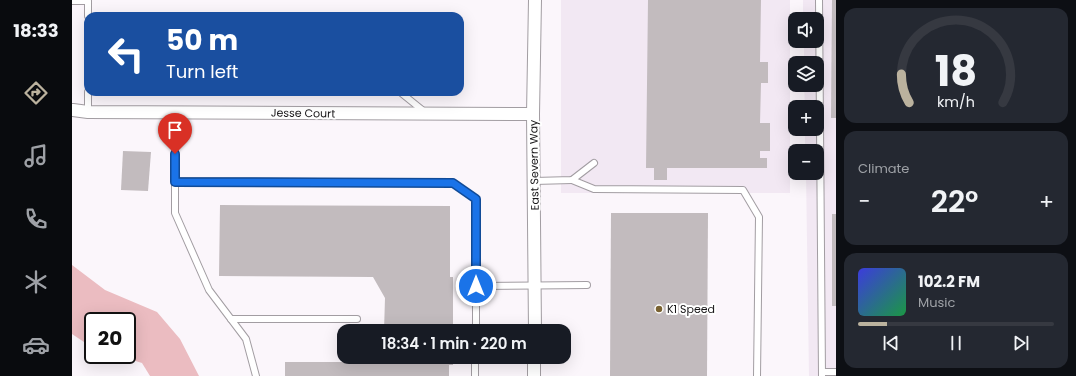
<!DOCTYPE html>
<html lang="en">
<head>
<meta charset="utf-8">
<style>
  body { margin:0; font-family:Poppins,sans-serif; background:#242831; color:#f1f3f6; height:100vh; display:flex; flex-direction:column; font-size:15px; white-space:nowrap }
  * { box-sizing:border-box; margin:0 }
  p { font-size:13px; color:#9ea1a6 }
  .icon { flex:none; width:22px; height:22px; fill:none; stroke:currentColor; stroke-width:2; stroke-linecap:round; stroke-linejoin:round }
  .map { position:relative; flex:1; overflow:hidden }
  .sheet { display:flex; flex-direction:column; gap:8px; padding:8px; background:#0d0f14; width:240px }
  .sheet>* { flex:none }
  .banner { position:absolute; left:12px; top:12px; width:380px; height:84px; border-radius:12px; box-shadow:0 4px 16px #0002; background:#1a4fa0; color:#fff; overflow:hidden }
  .tools { position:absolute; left:716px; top:12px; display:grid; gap:8px }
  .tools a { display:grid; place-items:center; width:36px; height:36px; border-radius:8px; background:#171b24; box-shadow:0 4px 16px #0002; font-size:20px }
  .speed { position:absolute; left:12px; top:312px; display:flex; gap:8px; font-size:20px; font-weight:700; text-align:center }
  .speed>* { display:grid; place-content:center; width:52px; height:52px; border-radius:50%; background:#171b24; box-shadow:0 4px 16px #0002; line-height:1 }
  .speed .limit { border:2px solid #111; border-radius:6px; background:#fff; color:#111 }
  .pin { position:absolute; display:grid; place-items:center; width:34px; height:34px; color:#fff; margin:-41px -17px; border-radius:50% 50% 50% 0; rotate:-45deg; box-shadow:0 0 4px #0007 }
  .pin .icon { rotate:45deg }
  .me { position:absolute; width:44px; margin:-22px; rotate:0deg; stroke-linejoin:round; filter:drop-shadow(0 0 3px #0008) }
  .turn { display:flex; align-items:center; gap:14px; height:84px; padding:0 16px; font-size:18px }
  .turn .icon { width:52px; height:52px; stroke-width:2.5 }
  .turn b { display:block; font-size:28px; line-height:34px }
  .big { font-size:30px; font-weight:600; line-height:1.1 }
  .sheet .widget { flex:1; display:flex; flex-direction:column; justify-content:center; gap:6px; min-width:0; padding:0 14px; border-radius:12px; background:#242831 }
  .sheet .dial { align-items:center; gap:0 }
  .dial svg { height:104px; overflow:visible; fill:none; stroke:#363941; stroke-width:7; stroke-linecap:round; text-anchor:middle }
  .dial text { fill:#f1f3f6; stroke:none }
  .song { display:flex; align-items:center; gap:12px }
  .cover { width:48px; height:48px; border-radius:6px; background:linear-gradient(135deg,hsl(240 70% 55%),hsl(140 70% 35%)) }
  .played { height:4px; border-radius:2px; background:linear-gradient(90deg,#bbb29e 15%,#363941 15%) }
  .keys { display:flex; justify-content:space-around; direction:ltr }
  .heat { display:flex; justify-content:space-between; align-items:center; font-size:22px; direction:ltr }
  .trip { position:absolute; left:265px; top:324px; width:234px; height:40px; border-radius:12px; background:#171b24; box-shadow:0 4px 16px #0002; font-weight:600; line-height:40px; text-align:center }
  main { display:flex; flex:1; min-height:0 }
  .menu { display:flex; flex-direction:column; width:72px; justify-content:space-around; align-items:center; background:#090b0e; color:#9ea1a6 }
  .menu .icon { width:28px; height:28px }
  .menu .current { color:#bbb29e }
  .menu b { font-size:18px; color:#f1f3f6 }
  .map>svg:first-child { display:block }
</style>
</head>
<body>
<main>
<nav class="menu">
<b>18:33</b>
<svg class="icon current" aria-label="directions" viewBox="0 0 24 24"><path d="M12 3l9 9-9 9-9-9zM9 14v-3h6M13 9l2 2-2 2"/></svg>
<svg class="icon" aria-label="music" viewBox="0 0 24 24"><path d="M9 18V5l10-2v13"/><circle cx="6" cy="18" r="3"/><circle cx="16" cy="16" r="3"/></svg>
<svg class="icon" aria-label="phone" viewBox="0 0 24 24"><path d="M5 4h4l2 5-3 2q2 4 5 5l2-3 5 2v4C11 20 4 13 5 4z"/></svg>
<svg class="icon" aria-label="climate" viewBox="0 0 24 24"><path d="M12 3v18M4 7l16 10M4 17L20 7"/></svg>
<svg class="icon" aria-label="car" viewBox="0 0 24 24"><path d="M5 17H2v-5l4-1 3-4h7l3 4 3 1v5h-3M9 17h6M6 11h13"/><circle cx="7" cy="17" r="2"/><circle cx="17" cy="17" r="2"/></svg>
</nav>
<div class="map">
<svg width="764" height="376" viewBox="0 0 764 376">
  <rect width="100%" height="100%" fill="#fbf6fb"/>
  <g fill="#f2e8f3">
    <rect x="489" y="0" width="229" height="193"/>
    <path d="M731,0H764V376H737L734,173H745V151H733V129H745V107H733L732,85H745V63H732V41H745V19H731Z"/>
  </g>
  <path fill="#ebbcc1" d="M0,265L33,290L85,312L108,339L127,376H78L70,363L44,355H55V321H21V348L0,334Z"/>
  <g fill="#c2bbbe">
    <path d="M576,0H689L688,62H696V83H689L688,123H698V151H688V158H695V168H595V180H582V168H574Z"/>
    <path d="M760,0H764V118H759Z"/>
    <path d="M51,151L79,152L76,191L49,190Z"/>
    <path d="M148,205L378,206V277H381V331H312L313,298L301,277L147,276Z"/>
    <path d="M539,213H636L635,376H538Z"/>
    <rect x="760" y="214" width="4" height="92"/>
    <path d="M305,357H381V365H377V376H213V362H302Z"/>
  </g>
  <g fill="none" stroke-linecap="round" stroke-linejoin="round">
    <defs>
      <g id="service">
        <path d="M747,0L750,376"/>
        <path d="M0,1H16V16"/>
        <path d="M328,92L354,113"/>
        <path d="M16,112V92"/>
        <path d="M103,112V213L137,290L174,339L184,376"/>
        <path d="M500,180L522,189L671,190L687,217L685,376"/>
        <path d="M103,181L381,183L404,199V331"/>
        <path d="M462,181L500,180L522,163"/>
        <path d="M404,286L515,285"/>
        <path d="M159,319H285"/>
        <path d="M750,372H764"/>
        <path d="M403,376V357"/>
      </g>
      <g id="minor">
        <path d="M1,110L16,112L461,114"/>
        <path d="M463,331L461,114L463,0"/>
        <path d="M462,376V357"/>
      </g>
    </defs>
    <use href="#service" stroke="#a29da2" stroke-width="8"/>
    <use href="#minor" stroke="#a29da2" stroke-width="14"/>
    <use href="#service" stroke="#fff" stroke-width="6"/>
    <use href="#minor" stroke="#fff" stroke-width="12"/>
  </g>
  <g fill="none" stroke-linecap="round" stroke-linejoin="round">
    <defs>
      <path id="route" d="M103,154V182L381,183L404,199V286"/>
    </defs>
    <use href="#route" stroke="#114b97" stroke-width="10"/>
    <use href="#route" stroke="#1a73e8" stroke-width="7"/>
  </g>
  <circle fill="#7a6232" stroke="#fff" stroke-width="1.5" cx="587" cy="309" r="4"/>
  <g text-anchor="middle" stroke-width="4" stroke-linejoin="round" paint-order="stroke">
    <g font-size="11" fill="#181618" stroke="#fff">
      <text transform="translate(231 113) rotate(1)" y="4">Jesse Court</text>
      <text transform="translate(462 165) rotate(-91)" y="4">East Severn Way</text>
    </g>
    <g font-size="11" fill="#181618" stroke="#fff" text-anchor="start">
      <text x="595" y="313">K1 Speed</text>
    </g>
  </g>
</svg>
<div class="tools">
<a><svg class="icon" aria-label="sound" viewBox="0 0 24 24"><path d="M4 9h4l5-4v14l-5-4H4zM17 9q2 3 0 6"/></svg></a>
<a><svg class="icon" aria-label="layers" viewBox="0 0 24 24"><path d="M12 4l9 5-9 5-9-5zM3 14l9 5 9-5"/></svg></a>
<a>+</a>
<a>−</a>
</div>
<div class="speed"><div class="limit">20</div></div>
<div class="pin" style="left:103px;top:154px;background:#d93025"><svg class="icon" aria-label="arrive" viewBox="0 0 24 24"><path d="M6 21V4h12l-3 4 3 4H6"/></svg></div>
<svg class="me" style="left:404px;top:286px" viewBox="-20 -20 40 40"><circle r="17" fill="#1a73e8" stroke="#fff" stroke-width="3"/><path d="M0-11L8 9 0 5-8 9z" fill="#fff"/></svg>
<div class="trip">18:34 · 1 min · 220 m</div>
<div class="banner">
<div class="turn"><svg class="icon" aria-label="left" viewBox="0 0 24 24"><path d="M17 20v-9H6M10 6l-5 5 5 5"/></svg><div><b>50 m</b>Turn left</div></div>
</div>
</div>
<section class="sheet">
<div class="widget dial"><svg viewBox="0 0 100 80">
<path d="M14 69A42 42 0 1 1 86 69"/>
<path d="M14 69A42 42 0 0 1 8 47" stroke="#bbb29e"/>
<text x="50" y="56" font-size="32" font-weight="700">18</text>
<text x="50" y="72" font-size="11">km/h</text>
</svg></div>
<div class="widget"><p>Climate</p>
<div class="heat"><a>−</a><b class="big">22°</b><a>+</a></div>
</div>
<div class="widget">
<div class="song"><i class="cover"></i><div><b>102.2 FM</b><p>Music</p></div></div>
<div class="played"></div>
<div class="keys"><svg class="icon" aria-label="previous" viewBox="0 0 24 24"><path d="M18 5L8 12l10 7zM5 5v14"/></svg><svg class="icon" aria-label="pause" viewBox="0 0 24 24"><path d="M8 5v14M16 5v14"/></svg><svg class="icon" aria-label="next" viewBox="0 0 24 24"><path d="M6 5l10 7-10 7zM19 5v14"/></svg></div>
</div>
</section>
</main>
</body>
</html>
